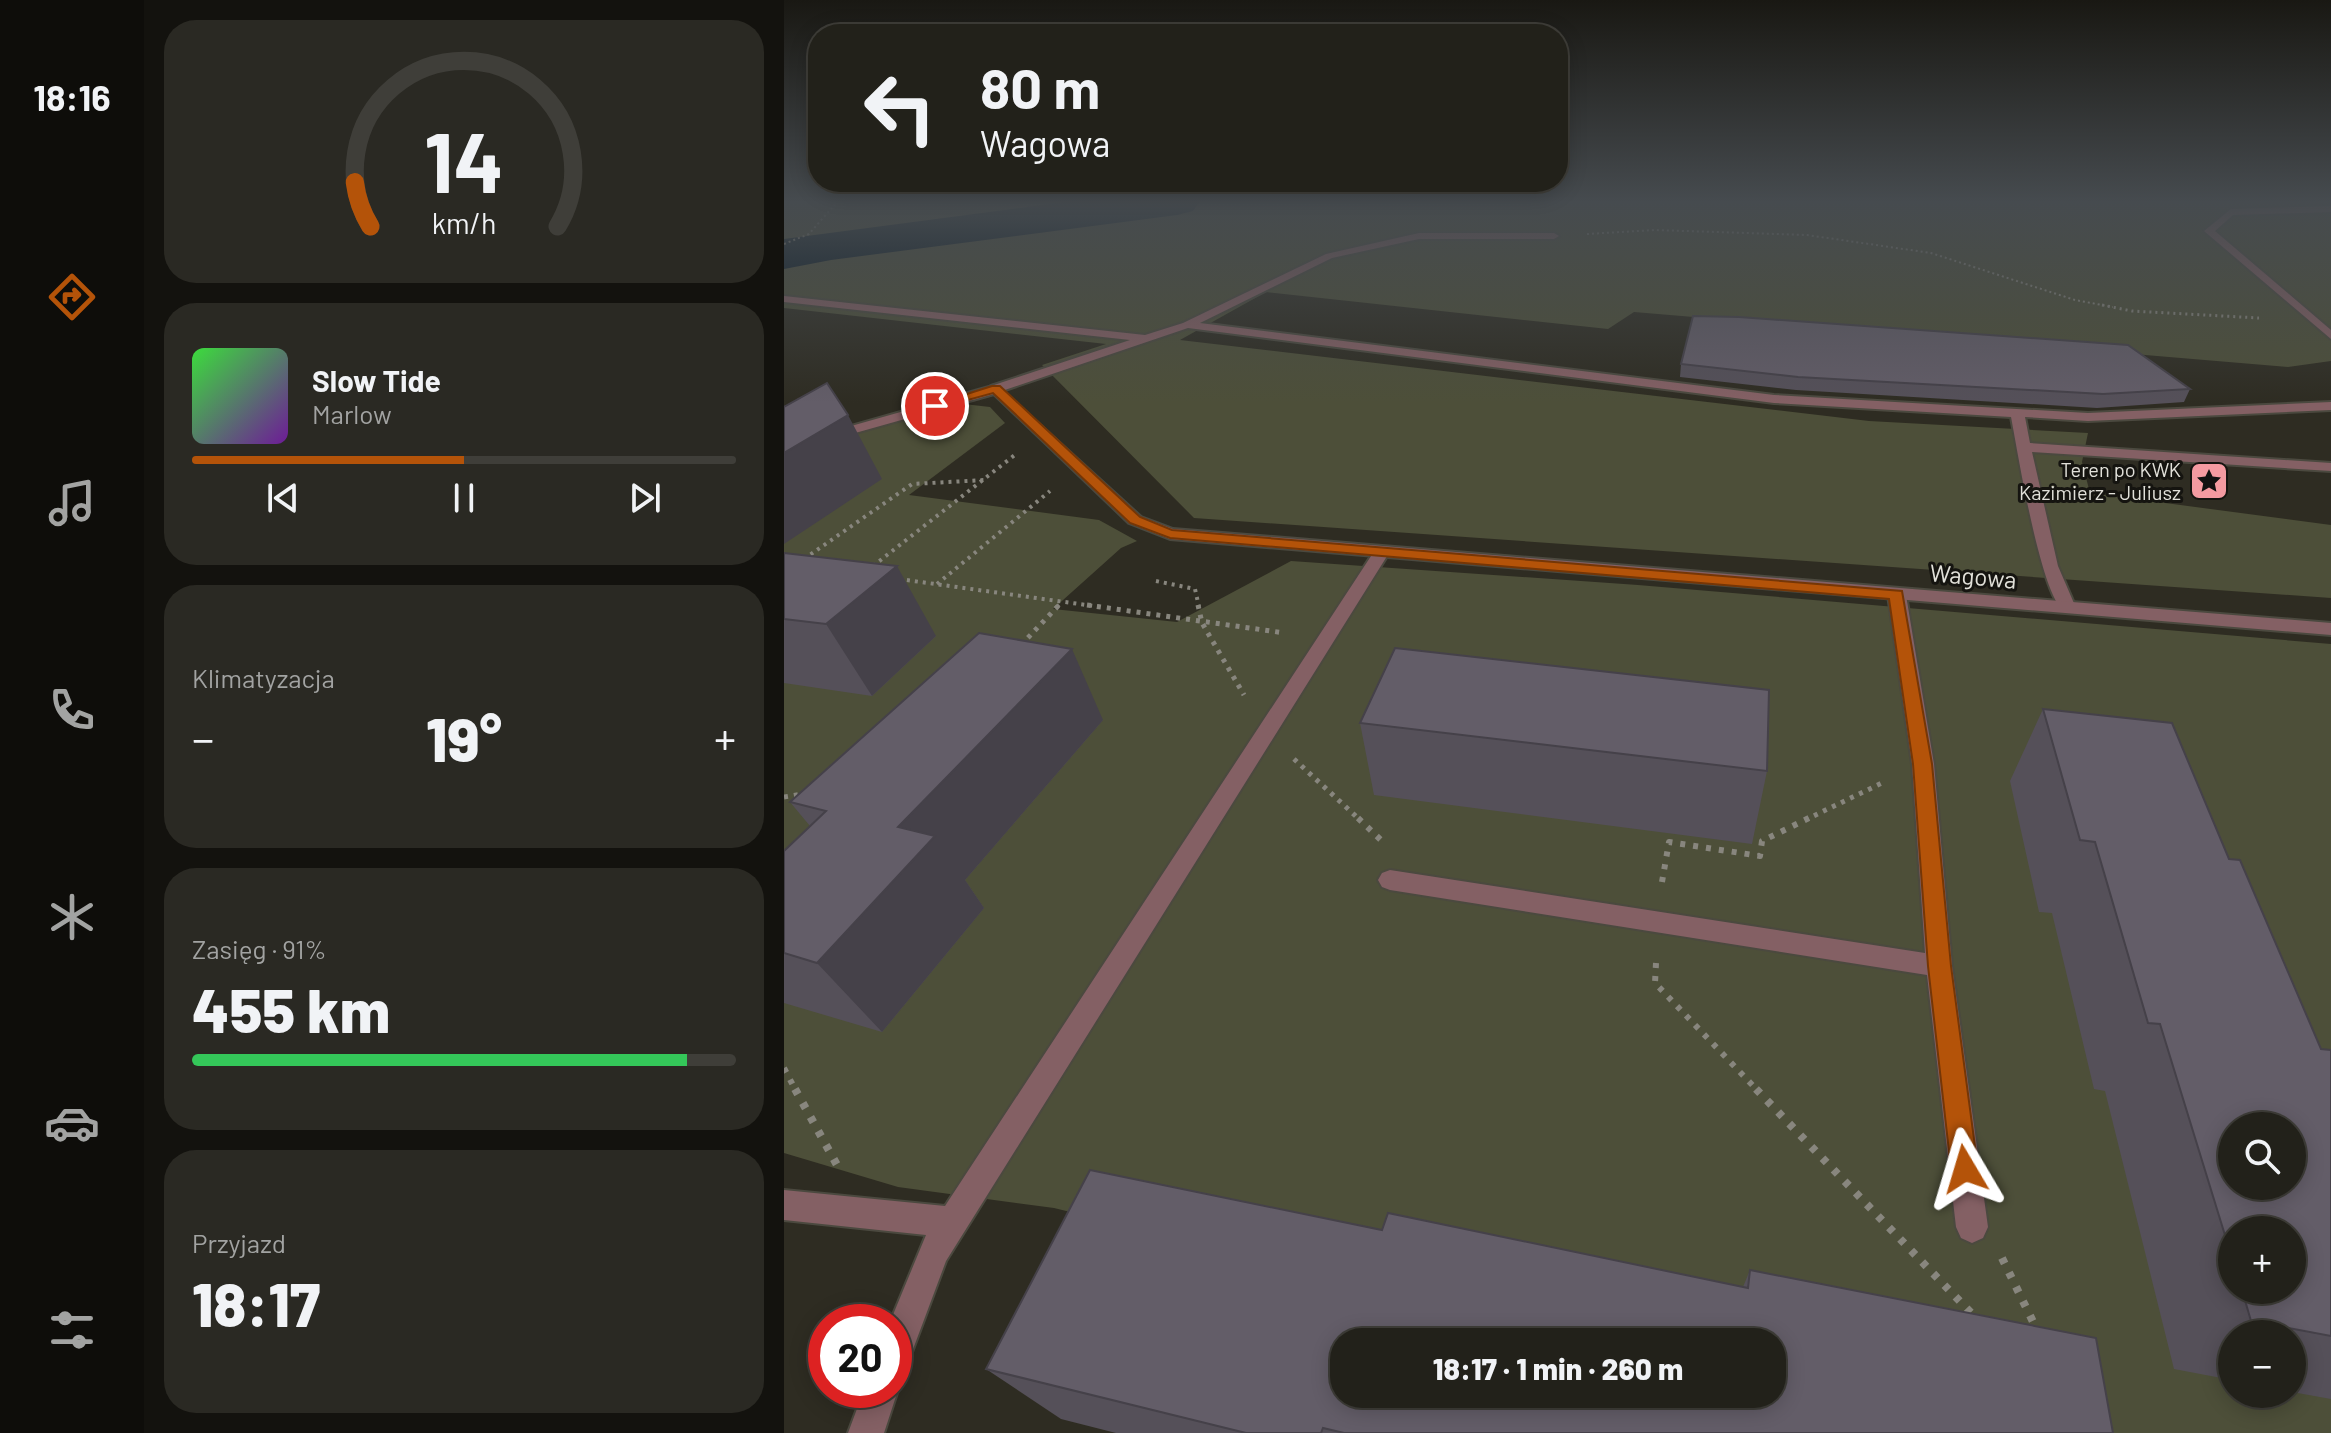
<!DOCTYPE html>
<html lang="pl">
<head>
<meta charset="utf-8">
<style>
  body { margin:0; font-family:Barlow,sans-serif; background:#2a2923; color:#f1f3f6; height:100vh; display:flex; flex-direction:column; font-size:30px; white-space:nowrap }
  * { box-sizing:border-box; margin:0 }
  p { font-size:26px; color:#a2a3a2 }
  .icon { flex:none; width:44px; height:44px; fill:none; stroke:currentColor; stroke-width:2; stroke-linecap:round; stroke-linejoin:round }
  .map { position:relative; flex:1; overflow:hidden }
  .drawer { display:flex; flex-direction:column; gap:20px; padding:20px; background:#13120e; width:640px }
  .drawer>* { flex:none }
  .guide { position:absolute; left:24px; top:24px; width:760px; height:168px; border-radius:32px; box-shadow:0 4px 20px #0003,0 0 0 2px #3f3e39; background:#22211a; color:#f1f3f6; overflow:hidden }
  .controls { position:absolute; left:1434px; top:1112px; display:grid; gap:16px }
  .controls a { display:grid; place-items:center; width:88px; height:88px; border-radius:50%; background:#22211a; box-shadow:0 4px 20px #0003,0 0 0 2px #3f3e39; font-size:40px }
  .speed { position:absolute; left:24px; top:1304px; display:flex; gap:16px; font-size:40px; font-weight:700; text-align:center }
  .speed>* { display:grid; place-content:center; width:104px; height:104px; border-radius:50%; background:#22211a; box-shadow:0 4px 20px #0003,0 0 0 2px #3f3e39; line-height:1 }
  .speed .limit { border:12px solid #d22; background:#fff; color:#111 }
  .pin { position:absolute; display:grid; place-items:center; width:68px; height:68px; color:#fff; margin:-34px; border:4px solid #fff; border-radius:50%; box-shadow:0 2px 8px #0007 }
  .me { position:absolute; width:88px; margin:-44px; rotate:353deg; stroke-linejoin:round; filter:drop-shadow(0 0 6px #0008) }
  .turn { display:flex; align-items:center; gap:28px; height:168px; padding:0 40px; font-size:36px }
  .turn .icon { width:104px; height:104px; stroke-width:2.5 }
  .turn b { display:block; font-size:56px; line-height:68px }
  .big { font-size:60px; font-weight:800; line-height:1.1 }
  .drawer .widget { flex:1; display:flex; flex-direction:column; justify-content:center; gap:12px; min-width:0; padding:0 28px; border-radius:32px; background:#2a2923 }
  .drawer .dial { align-items:center; gap:0 }
  .dial svg { height:208px; overflow:visible; fill:none; stroke:#3f3e39; stroke-width:7; stroke-linecap:round; text-anchor:middle }
  .dial text { fill:#f1f3f6; stroke:none }
  .song { display:flex; align-items:center; gap:24px }
  .cover { width:96px; height:96px; border-radius:12px; background:linear-gradient(135deg,hsl(120 70% 55%),hsl(280 70% 35%)) }
  .played { height:8px; border-radius:4px; background:linear-gradient(90deg,#b45309 50%,#3f3e39 50%) }
  .keys { display:flex; justify-content:space-around; direction:ltr }
  .heat { display:flex; justify-content:space-between; align-items:center; font-size:44px; direction:ltr }
  .charge { height:12px; border-radius:6px; background:linear-gradient(90deg,#34c759 91%,#3f3e39 0) }
  .trip { position:absolute; left:546px; top:1328px; width:456px; height:80px; border-radius:32px; background:#22211a; box-shadow:0 4px 20px #0003,0 0 0 2px #3f3e39; font-weight:800; line-height:80px; text-align:center }
  main { display:flex; flex:1; min-height:0 }
  .tabs { display:flex; flex-direction:column; width:144px; justify-content:space-around; align-items:center; background:#0e0d0a; color:#a2a3a2 }
  .tabs .icon { width:56px; height:56px }
  .tabs .selected { color:#b45309 }
  .tabs b { font-size:36px; color:#f1f3f6 }
  .map>svg:first-child { display:block }
</style>
</head>
<body>
<main>
<nav class="tabs">
<b>18:16</b>
<svg class="icon selected" aria-label="directions" viewBox="0 0 24 24"><path d="M12 3l9 9-9 9-9-9zM9 14v-3h6M13 9l2 2-2 2"/></svg>
<svg class="icon" aria-label="music" viewBox="0 0 24 24"><path d="M9 18V5l10-2v13"/><circle cx="6" cy="18" r="3"/><circle cx="16" cy="16" r="3"/></svg>
<svg class="icon" aria-label="phone" viewBox="0 0 24 24"><path d="M5 4h4l2 5-3 2q2 4 5 5l2-3 5 2v4C11 20 4 13 5 4z"/></svg>
<svg class="icon" aria-label="climate" viewBox="0 0 24 24"><path d="M12 3v18M4 7l16 10M4 17L20 7"/></svg>
<svg class="icon" aria-label="car" viewBox="0 0 24 24"><path d="M5 17H2v-5l4-1 3-4h7l3 4 3 1v5h-3M9 17h6M6 11h13"/><circle cx="7" cy="17" r="2"/><circle cx="17" cy="17" r="2"/></svg>
<svg class="icon" aria-label="filters" viewBox="0 0 24 24"><path d="M4 7h16M4 17h16"/><circle cx="9" cy="7" r="2"/><circle cx="15" cy="17" r="2"/></svg>
</nav>
<section class="drawer">
<div class="widget dial"><svg viewBox="0 0 100 80">
<path d="M14 69A42 42 0 1 1 86 69"/>
<path d="M14 69A42 42 0 0 1 8 52" stroke="#b45309"/>
<text x="50" y="56" font-size="32" font-weight="700">14</text>
<text x="50" y="72" font-size="11">km/h</text>
</svg></div>
<div class="widget">
<div class="song"><i class="cover"></i><div><b>Slow Tide</b><p>Marlow</p></div></div>
<div class="played"></div>
<div class="keys"><svg class="icon" aria-label="previous" viewBox="0 0 24 24"><path d="M18 5L8 12l10 7zM5 5v14"/></svg><svg class="icon" aria-label="pause" viewBox="0 0 24 24"><path d="M8 5v14M16 5v14"/></svg><svg class="icon" aria-label="next" viewBox="0 0 24 24"><path d="M6 5l10 7-10 7zM19 5v14"/></svg></div>
</div>
<div class="widget"><p>Klimatyzacja</p>
<div class="heat"><a>−</a><b class="big">19°</b><a>+</a></div>
</div>
<div class="widget"><p>Zasięg · 91%</p><b class="big">455 km</b><div class="charge"></div></div>
<div class="widget"><p>Przyjazd</p><b class="big">18:17</b></div>
</section>
<div class="map">
<svg width="1547" height="1433" viewBox="0 0 1547 1433">
  <rect width="100%" height="100%" fill="#2e2c22"/>
  <g fill="#4d4f39" fill-rule="evenodd">
    <path d="M0,202H1547V361L1504,367L850,312L824,329L482,292L396,340L1085,421L1304,433L1298,462L1306,493L1547,525V598L410,518L258,365L322,344L0,308Z"/>
    <path d="M171,403L206,407L221,423L125,495L315,520L353,541L337,548L269,609L393,622L507,561L854,585L1547,644V1433H1252L1243,1391L871,1306L620,1294L270,1208L114,1187L0,1153V454ZM1448,1126H1508V1186H1448ZM1448,1230H1508V1290H1448ZM1448,1334H1508V1394H1448Z"/>
  </g>
  <g fill="none" stroke-linecap="round" stroke-linejoin="round">
    <path fill="#001321" fill-rule="evenodd" d="M281,202H415L409,211L393,215L47,260L0,269V239Z"/>
    <defs>
      <g id="service">
        <path d="M1547,206V212L1449,215L1431,231L1547,330V339L1420,231L1447,209Z"/>
        <path d="M635,233H770L775,236L770,239H635L548,258L416,323L990,395L1304,413L1547,402V410L1304,421L1241,417L1246,443L1547,463V471L1248,452L1274,566L1292,608L1283,613C1258,607 1233,447 1227,417L990,403L404,328L212,393L207,392V386L346,340L0,302V296L361,335L399,323L542,254Z"/>
        <path d="M597,548L605,553L162,1261L122,1368L110,1373V1322H106L142,1235L0,1220V1190L161,1206L589,553Z"/>
        <path d="M1113,590L1122,595L1150,764L1168,966L1204,1227L1199,1238L1188,1243L1177,1238L1172,1227L1143,975L606,890L598,887L594,880L598,873L606,870L1141,953L1128,764L1104,595Z"/>
        <path d="M110,1379L114,1390L100,1433H64L80,1390H110Z"/>
      </g>
      <path id="minor" d="M212,385L357,517L389,529L1547,623V635L386,539L345,523L210,394L0,453V445Z"/>
    </defs>
    <use href="#service" stroke="#4b493f" stroke-width="4"/>
    <use href="#minor" stroke="#4b493f" stroke-width="4"/>
    <g stroke="#88867e" stroke-width="2" stroke-dasharray="2 3" stroke-linecap="butt">
      <path d="M803,234L871,230L1023,235L1147,253L1291,300L1329,307"/>
      <path d="M0,244L25,234L53,202"/>
    </g>
    <path stroke="#88867e" stroke-width="3" stroke-dasharray="2 4" stroke-linecap="butt" d="M1318,305L1348,311L1475,318"/>
    <g stroke="#88867e" stroke-width="4" stroke-dasharray="3 5" stroke-linecap="butt">
      <path d="M20,559L128,484L201,480"/>
      <path d="M89,566L232,454"/>
      <path d="M115,579L317,607"/>
      <path d="M372,581L411,589L415,607"/>
      <path d="M153,584L266,491"/>
      <path d="M273,607L277,603"/>
    </g>
    <g stroke="#88867e" stroke-width="5" stroke-dasharray="4 6" stroke-linecap="butt">
      <path d="M303,605L501,633"/>
      <path d="M414,605L418,623L460,695"/>
      <path d="M237,645L275,605"/>
      <path d="M510,759L576,820"/>
      <path d="M0,797L18,794"/>
      <path d="M1021,820L1098,783"/>
    </g>
    <g stroke="#88867e" stroke-width="6" stroke-dasharray="5 8" stroke-linecap="butt">
      <path d="M574,818L599,842"/>
      <path d="M878,882L885,842L976,856L978,841L1025,818"/>
      <path d="M872,963L871,983L974,1091"/>
      <path d="M0,1068L12,1091"/>
    </g>
    <g stroke="#88867e" stroke-width="8" stroke-dasharray="6 10" stroke-linecap="butt">
      <path d="M11,1089L53,1165"/>
      <path d="M972,1089L1191,1317"/>
      <path d="M1218,1258L1254,1332"/>
    </g>
    <use href="#service" fill="#846064" fill-rule="evenodd"/>
    <use href="#minor" fill="#846064" fill-rule="evenodd"/>
  </g>
  <g fill="#555059" fill-rule="evenodd">
    <path d="M897,364L1406,389L1400,402L1313,408L1012,390L896,377Z"/>
    <path d="M0,553L152,636L88,696L0,683Z"/>
    <path d="M1259,709L1445,859L1537,1049L1547,1051V1399L1508,1392V1334H1448V1380L1390,1369L1321,1091L1310,1089L1268,913L1255,912L1226,781ZM1448,1230L1508,1290H1448Z"/>
    <path d="M319,720L181,880L200,908L98,1032L0,1003V851L26,826L6,802Z"/>
    <path d="M576,723L983,771L968,844L590,795Z"/>
    <path d="M598,1230L959,1287L966,1270L1329,1433H332L277,1419L202,1369Z"/>
  </g>
  <g fill="#454149">
    <path d="M64,415L98,479L0,544V453Z"/>
    <path d="M113,566L152,636L88,696L42,624Z"/>
    <path d="M288,649L319,720L181,880L200,908L98,1032L33,963L114,827Z"/>
  </g>
  <g fill="#635d68" stroke="#454149" stroke-width="2" fill-rule="evenodd">
    <path d="M909,316L955,317L1344,345L1406,389L1319,394L1014,377L897,364Z"/>
    <path d="M43,383L64,415L0,453V407Z"/>
    <path d="M0,553L113,566L42,624L0,619Z"/>
    <path d="M195,633L288,649L114,827L151,836L33,963L0,953V851L42,811L6,802Z"/>
    <path d="M611,648L985,690L983,771L576,723Z"/>
    <path d="M1259,709L1388,723L1445,859L1456,860L1537,1049L1547,1050V1336L1467,1321L1458,1290H1508V1230H1448V1258L1376,1024L1364,1023L1311,842L1296,840ZM1448,1126H1508V1186H1448Z"/>
    <path d="M306,1170L598,1230L604,1213L964,1288L966,1270L1312,1338L1329,1433H560L539,1428L537,1433H462L202,1369ZM560,1342H988V1394H560Z"/>
  </g>
  <linearGradient id="sky" x2="0" y2="1"><stop stop-color="#191813"/><stop offset="0.5" stop-color="#464b4f"/><stop offset="1" stop-color="#464b4f" stop-opacity="0"/></linearGradient>
  <rect width="1547" height="403" fill="url(#sky)"/>
  <path fill="#b45309" stroke="#753606" stroke-width="2" d="M208,386H216L356,517L388,530L1118,591L1148,764L1167,966L1194,1169L1190,1179L1181,1183L1171,1179L1167,1169L1144,966L1129,764L1105,599L386,538L346,523L209,393L151,409L145,406Z"/>
  <defs>
    <symbol id="sight-square" viewBox="-11 -11 22 22"><rect x="-9" y="-9" width="18" height="18" rx="4" fill="#f49aa1" stroke="#151410"/><path d="M0-6L1.8-2.2L6-1.7L2.9 1.2L3.7 5.4L0 3.3L-3.7 5.4L-2.9 1.2L-6-1.7L-1.8-2.2Z" fill="#111"/></symbol>
  </defs>
  <g fill-rule="evenodd">
    <use href="#sight-square" x="1403" y="459" width="44" height="44"/>
  </g>
  <g text-anchor="middle" stroke-width="6" stroke-linejoin="round" paint-order="stroke">
    <g font-size="20" fill="#e2e1da" stroke="#151410" text-anchor="end">
      <text x="1397" y="477">Teren po KWK<tspan x="1397" dy="23">Kazimierz - Juliusz</tspan></text>
    </g>
    <g font-size="24" fill="#e2e1da" stroke="#151410">
      <text transform="translate(1189 577) rotate(5)" y="8">Wagowa</text>
    </g>
  </g>
</svg>
<div class="controls">
<a><svg class="icon" aria-label="search" viewBox="0 0 24 24"><circle cx="10" cy="10" r="6"/><path d="M15 15l6 6"/></svg></a>
<a>+</a>
<a>−</a>
</div>
<div class="speed"><div class="limit">20</div></div>
<div class="pin" style="left:151px;top:406px;background:#d93025"><svg class="icon" aria-label="arrive" viewBox="0 0 24 24"><path d="M6 21V4h12l-3 4 3 4H6"/></svg></div>
<svg class="me" style="left:1181px;top:1169px" viewBox="-20 -20 40 40"><path d="M0-17L14 15 0 8-14 15z" fill="#b45309" stroke="#fff" stroke-width="4"/></svg>
<div class="trip">18:17 · 1 min · 260 m</div>
<div class="guide">
<div class="turn"><svg class="icon" aria-label="left" viewBox="0 0 24 24"><path d="M17 20v-9H6M10 6l-5 5 5 5"/></svg><div><b>80 m</b>Wagowa</div></div>
</div>
</div>
</main>
</body>
</html>
